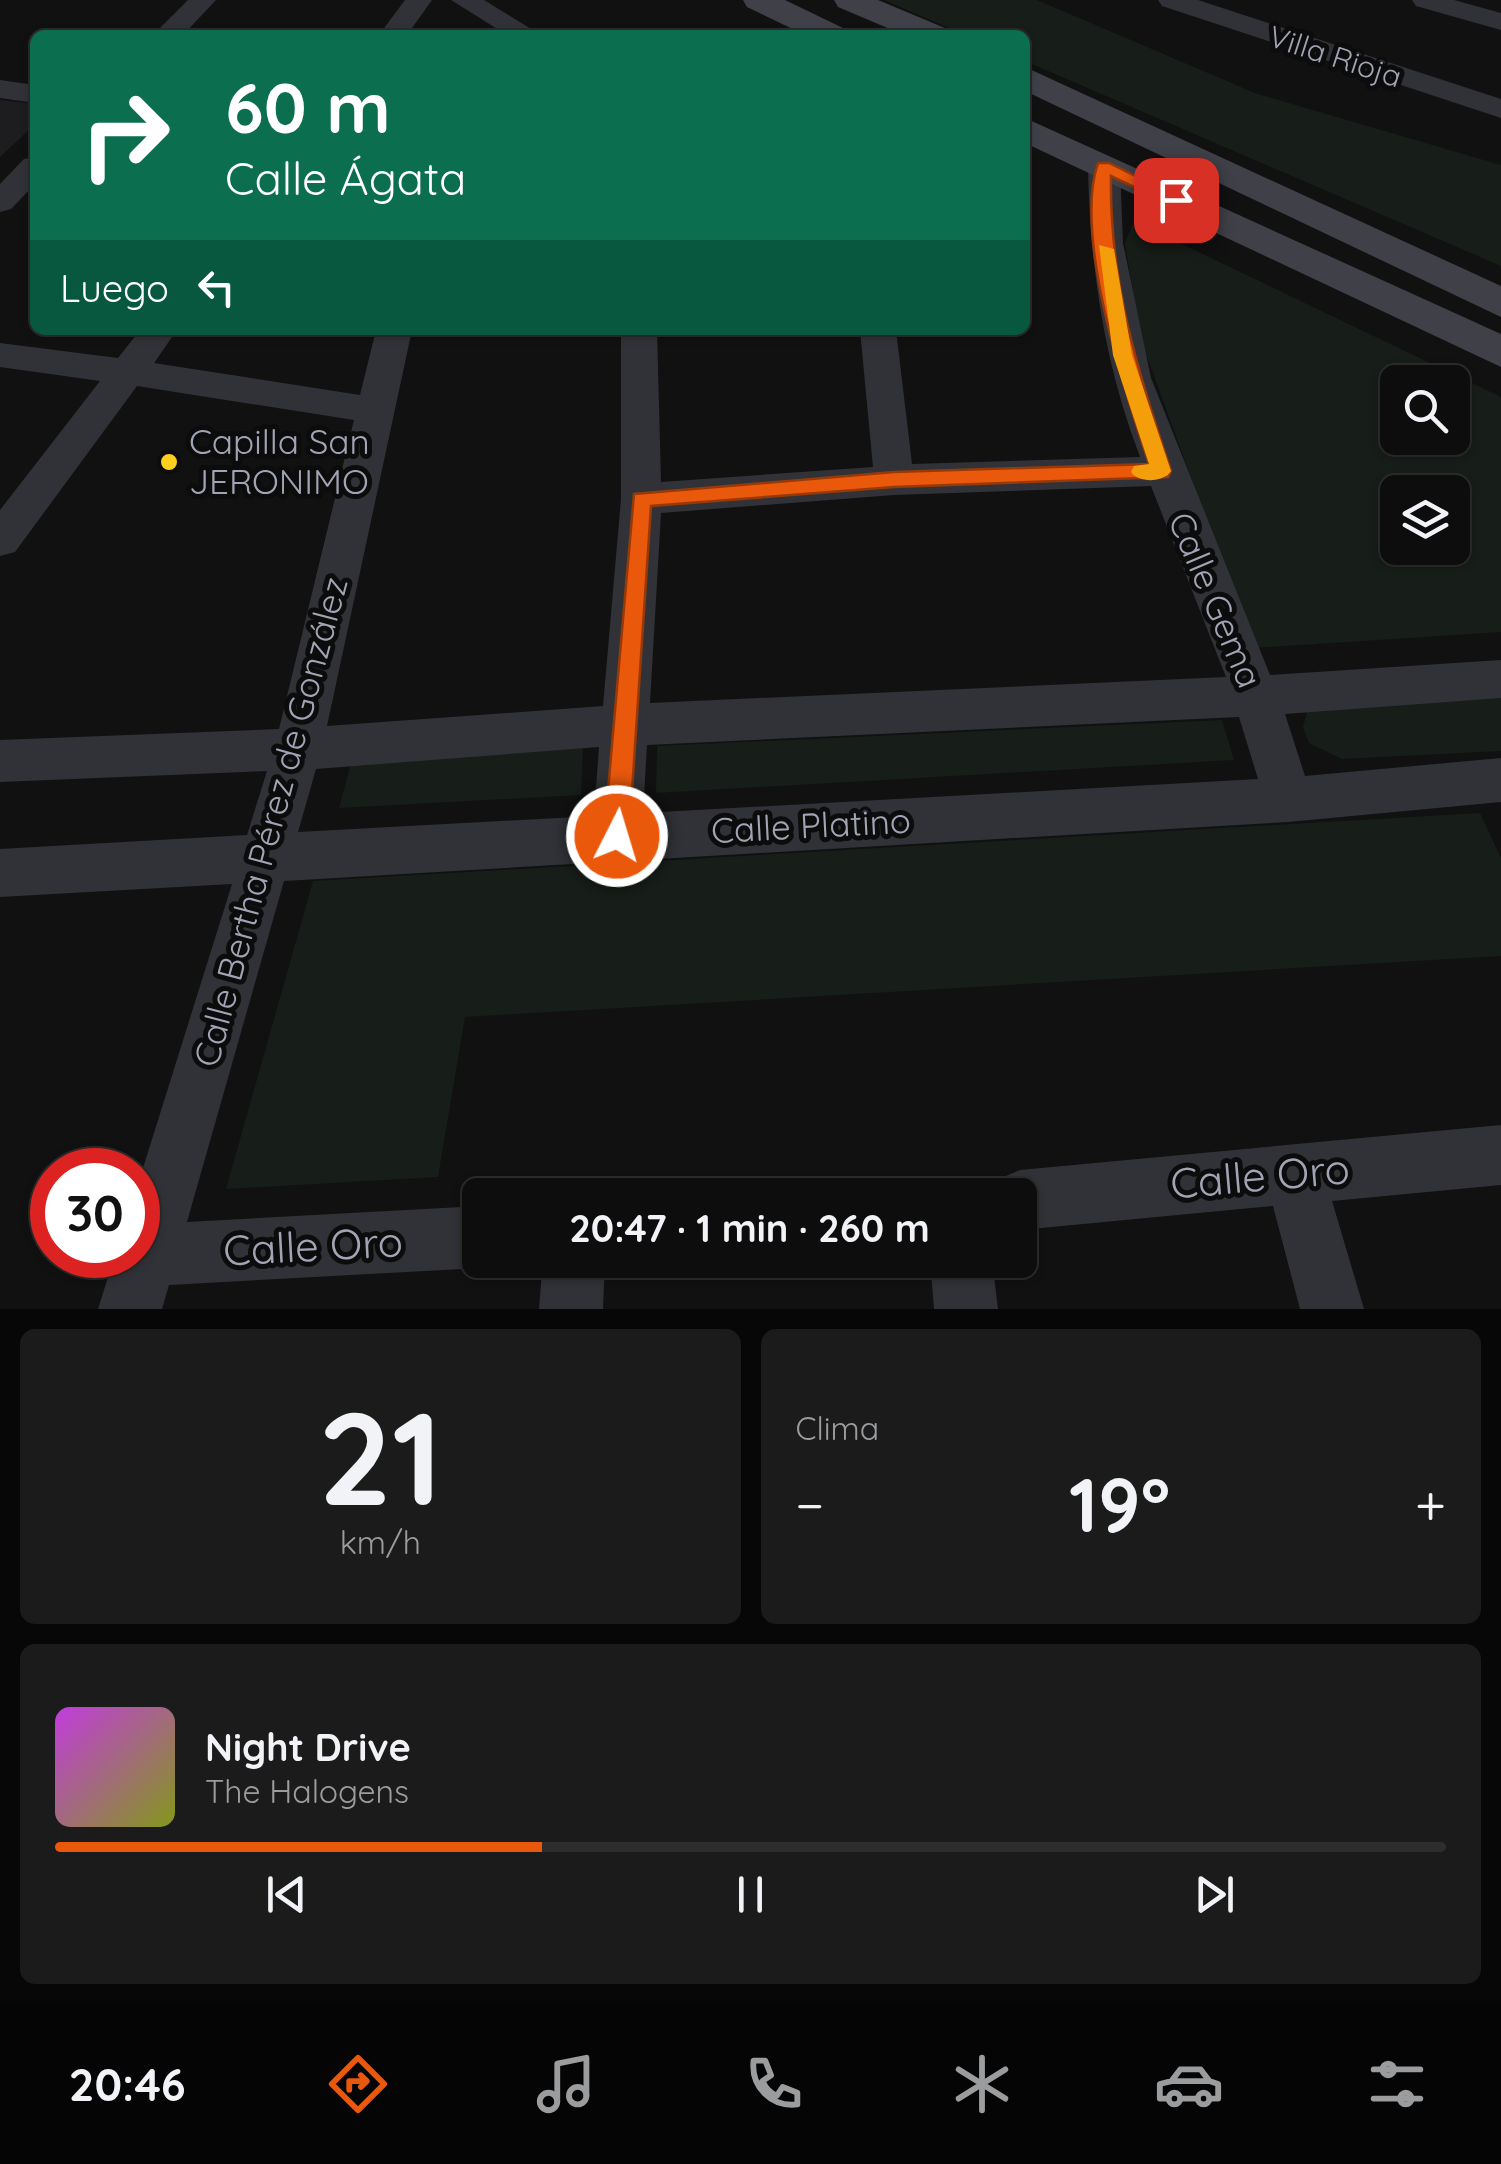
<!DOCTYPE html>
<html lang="es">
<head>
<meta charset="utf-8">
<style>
  body { margin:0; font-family:Quicksand,sans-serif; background:#1b1b1c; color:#f1f3f6; height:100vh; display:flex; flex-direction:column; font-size:38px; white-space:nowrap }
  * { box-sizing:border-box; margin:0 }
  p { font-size:32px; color:#9a9c9e }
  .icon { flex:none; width:55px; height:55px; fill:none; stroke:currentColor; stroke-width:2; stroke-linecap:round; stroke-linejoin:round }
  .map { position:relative; height:1309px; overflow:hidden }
  .side { display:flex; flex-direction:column; gap:20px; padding:20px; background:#070708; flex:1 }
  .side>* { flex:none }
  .top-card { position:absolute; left:30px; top:30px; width:1000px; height:305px; border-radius:15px; box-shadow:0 2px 8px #0004,0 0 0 2px #2d2d2e; background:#0b6e4f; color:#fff; overflow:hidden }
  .buttons { position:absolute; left:1380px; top:365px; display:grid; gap:20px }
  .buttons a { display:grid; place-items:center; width:90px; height:90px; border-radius:15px; background:#0d0d0e; box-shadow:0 2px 8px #0004,0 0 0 2px #2d2d2e; font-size:50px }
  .speed { position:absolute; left:30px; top:1148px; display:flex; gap:20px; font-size:50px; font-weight:700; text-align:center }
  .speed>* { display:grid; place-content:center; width:130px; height:130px; border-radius:50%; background:#0d0d0e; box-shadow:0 2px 8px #0004,0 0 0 2px #2d2d2e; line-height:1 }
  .speed .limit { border:15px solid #d22; background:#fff; color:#111 }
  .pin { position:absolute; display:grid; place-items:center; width:85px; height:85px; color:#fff; margin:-42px; border-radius:20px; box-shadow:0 5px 15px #0006 }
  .me { position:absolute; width:110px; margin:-55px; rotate:5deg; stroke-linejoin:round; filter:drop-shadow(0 0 8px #0008) }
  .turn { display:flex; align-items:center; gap:35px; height:210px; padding:0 30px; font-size:45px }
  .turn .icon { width:130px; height:130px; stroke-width:2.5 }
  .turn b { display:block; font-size:70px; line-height:85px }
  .then { display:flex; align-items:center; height:95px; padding:0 30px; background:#0003; gap:20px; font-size:38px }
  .big { font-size:75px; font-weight:800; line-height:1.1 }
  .side .card { flex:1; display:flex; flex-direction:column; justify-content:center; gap:15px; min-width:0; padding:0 35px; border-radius:15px; background:#1b1b1c }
  .side .dial { align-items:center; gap:0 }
  .dial b { font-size:130px; line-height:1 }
  .song { display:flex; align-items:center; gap:30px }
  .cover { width:120px; height:120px; border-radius:15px; background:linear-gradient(135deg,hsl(290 70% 55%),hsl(70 70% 35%)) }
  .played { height:10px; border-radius:5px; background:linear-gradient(90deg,#ea580c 35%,#2d2d2e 35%) }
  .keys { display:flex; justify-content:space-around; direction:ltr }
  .heat { display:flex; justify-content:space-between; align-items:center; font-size:55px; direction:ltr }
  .side .tiles { flex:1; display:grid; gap:20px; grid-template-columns:1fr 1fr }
  .card:last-child { grid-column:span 2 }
  .trip { position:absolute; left:462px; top:1178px; width:575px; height:100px; border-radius:15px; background:#0d0d0e; box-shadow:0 2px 8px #0004,0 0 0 2px #2d2d2e; font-weight:800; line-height:100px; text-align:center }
  .dock { display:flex; height:160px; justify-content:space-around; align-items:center; background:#050506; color:#9a9c9e }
  .dock .icon { width:70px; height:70px }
  .dock .current { color:#ea580c }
  .dock b { font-size:45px; color:#f1f3f6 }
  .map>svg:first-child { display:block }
</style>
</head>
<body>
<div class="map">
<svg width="1501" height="1309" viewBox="0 0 1501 1309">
  <rect width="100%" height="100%" fill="#111112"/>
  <path fill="#1d1d1f" d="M0,100L35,104V124L0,157Z"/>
  <g fill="#171d19" fill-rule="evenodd">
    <path d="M884,0H1037L1255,93L1501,165V266L1025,61V35H965Z"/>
    <path d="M1134,221L1501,397V632L1253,648L1141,340L1125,243ZM1398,382H1452V438H1398ZM1398,492H1452V548H1398Z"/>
    <path d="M1501,697V751L1342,759L1309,743L1303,727L1308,709Z"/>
    <path d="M1222,720L1234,760L656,793L657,746Z"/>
    <path d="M583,747L581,795L339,808L352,759Z"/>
    <path d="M1480,813L1501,858V956L465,1017L438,1177L226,1189L313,881Z"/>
  </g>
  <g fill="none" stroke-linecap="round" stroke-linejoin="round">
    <g fill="#313237" fill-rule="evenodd">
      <path d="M188,0H216L183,35H153Z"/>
      <path d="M405,0H432L407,35H379Z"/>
      <path d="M451,0H484L541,35H507Z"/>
      <path d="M1158,0H1198L1501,99V118L1162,6Z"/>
      <path d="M1412,0H1454L1501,13V30L1416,6Z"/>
      <path d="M0,80L35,85V103L0,98Z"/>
      <path d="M35,157V184L11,209L0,212V184L24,159Z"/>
      <path d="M1104,158L1120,167L1123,243L1151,378L1270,675L1501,660V698L1285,714L1305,776L1501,758V802L1288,822L284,881L187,1222L480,1206V1260H499L480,1268L169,1285L162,1309H98L115,1255H138V1184L232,884L0,897V849L247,835L267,771L0,782V740L279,729L354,420L137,386L15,552L0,556V510L100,381L0,367V343L118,358L140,330H177L154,363L360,395L376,330H412L327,726L603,706L621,499V330H657L661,482L873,467L860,330H896L912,464L1140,457C1104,362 1090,268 1088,167ZM1151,486L1226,677L650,703L661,513L894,495ZM1239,717L1258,779L643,813L647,745ZM599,747L594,816L298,832L316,769Z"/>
      <path d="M1501,1125V1185L1332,1201L1364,1309H1300L1273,1206L1020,1230V1195H992L999,1179L1020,1170Z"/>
      <path d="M543,1260H605L603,1309H539Z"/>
      <path d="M930,1260H992L998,1309H934Z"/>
    </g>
    <g fill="#3f4048" fill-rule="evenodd">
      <path d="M743,0H785L843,28L848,35H805L747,7Z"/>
      <path d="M834,0H878L945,28L950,35H904L838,7Z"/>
      <path d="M1025,67L1501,286V317L1025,91Z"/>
      <path d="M1025,118L1501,334V367L1025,143Z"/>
    </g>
  </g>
  <path fill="#ea580c" stroke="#983908" stroke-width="2.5" d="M1098,163H1109L1184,200L1170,204L1111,176C1109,281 1138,373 1171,471L1168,477L894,487L651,506L629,836L626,845H608L604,836L634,494L894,472L1149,464C1125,392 1073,235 1098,163Z"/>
  <path fill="#f59e0b" d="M1099,245L1114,249L1132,355L1171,471C1164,483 1138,483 1131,472L1134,466L1149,464L1113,355Z"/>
  <circle fill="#fccf1f" stroke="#0c0c0d" stroke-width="4" cx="169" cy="462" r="10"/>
  <g text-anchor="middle" stroke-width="10" stroke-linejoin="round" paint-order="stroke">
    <g font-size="30" fill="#a1a4b4" stroke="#0c0c0d">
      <text transform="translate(1335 57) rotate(18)" y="10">Villa Rioja</text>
    </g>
    <g font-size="35" fill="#a1a4b4" stroke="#0c0c0d" text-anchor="start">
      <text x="189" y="454">Capilla San<tspan x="189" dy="40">JERONIMO</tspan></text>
    </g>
    <g font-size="35" fill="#a1a4b4" stroke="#0c0c0d">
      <text transform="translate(1215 600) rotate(67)" y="12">Calle Gema</text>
      <text transform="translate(271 822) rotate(-75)" y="12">Calle Bertha Pérez de González</text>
      <text transform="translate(811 826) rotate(-3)" y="12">Calle Platino</text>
    </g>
    <g font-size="42" fill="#a1a4b4" stroke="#0c0c0d">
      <text transform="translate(1260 1176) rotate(-5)" y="15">Calle Oro</text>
      <text transform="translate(313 1246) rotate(-3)" y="15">Calle Oro</text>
    </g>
  </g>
</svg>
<div class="buttons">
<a><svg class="icon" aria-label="search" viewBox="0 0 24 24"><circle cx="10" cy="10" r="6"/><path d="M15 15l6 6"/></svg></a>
<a><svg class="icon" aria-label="layers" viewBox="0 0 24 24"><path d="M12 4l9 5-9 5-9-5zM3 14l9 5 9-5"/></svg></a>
</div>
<div class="speed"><div class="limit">30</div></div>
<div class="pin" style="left:1176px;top:200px;background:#d93025"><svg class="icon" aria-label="arrive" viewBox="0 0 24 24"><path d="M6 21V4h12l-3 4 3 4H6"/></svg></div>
<svg class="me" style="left:617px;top:836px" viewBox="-20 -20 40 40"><circle r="17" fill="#ea580c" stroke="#fff" stroke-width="3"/><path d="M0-11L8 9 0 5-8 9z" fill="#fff"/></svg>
<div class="trip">20:47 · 1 min · 260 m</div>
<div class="top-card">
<div class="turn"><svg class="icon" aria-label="right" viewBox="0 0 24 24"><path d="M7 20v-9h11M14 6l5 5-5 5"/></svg><div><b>60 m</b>Calle Ágata</div></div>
<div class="then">Luego<svg class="icon" aria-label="left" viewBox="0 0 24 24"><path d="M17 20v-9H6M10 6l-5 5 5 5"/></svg></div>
</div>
</div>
<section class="side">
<div class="tiles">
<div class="card dial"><b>21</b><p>km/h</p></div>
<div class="card"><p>Clima</p>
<div class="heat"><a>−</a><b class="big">19°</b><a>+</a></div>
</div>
<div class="card">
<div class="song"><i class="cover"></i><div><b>Night Drive</b><p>The Halogens</p></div></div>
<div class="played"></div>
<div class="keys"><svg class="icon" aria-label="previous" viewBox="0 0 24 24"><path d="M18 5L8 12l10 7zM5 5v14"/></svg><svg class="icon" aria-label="pause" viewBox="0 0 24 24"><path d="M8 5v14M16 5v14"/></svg><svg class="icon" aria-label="next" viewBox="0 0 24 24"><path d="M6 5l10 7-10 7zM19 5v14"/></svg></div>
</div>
</div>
</section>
<nav class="dock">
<b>20:46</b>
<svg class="icon current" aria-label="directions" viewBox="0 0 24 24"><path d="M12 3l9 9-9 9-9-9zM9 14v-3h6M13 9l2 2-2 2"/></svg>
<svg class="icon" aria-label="music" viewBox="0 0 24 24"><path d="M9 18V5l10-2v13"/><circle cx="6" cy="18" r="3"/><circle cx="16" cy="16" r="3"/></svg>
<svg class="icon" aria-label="phone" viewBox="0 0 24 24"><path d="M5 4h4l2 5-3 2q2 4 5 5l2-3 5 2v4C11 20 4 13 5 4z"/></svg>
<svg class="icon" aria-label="climate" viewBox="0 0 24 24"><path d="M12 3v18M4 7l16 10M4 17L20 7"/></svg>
<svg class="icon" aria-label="car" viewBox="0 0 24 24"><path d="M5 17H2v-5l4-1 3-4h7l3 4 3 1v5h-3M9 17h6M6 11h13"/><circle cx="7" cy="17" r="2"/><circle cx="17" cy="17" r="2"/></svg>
<svg class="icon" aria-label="filters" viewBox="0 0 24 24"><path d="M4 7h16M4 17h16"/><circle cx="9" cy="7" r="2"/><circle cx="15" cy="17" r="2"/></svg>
</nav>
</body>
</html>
